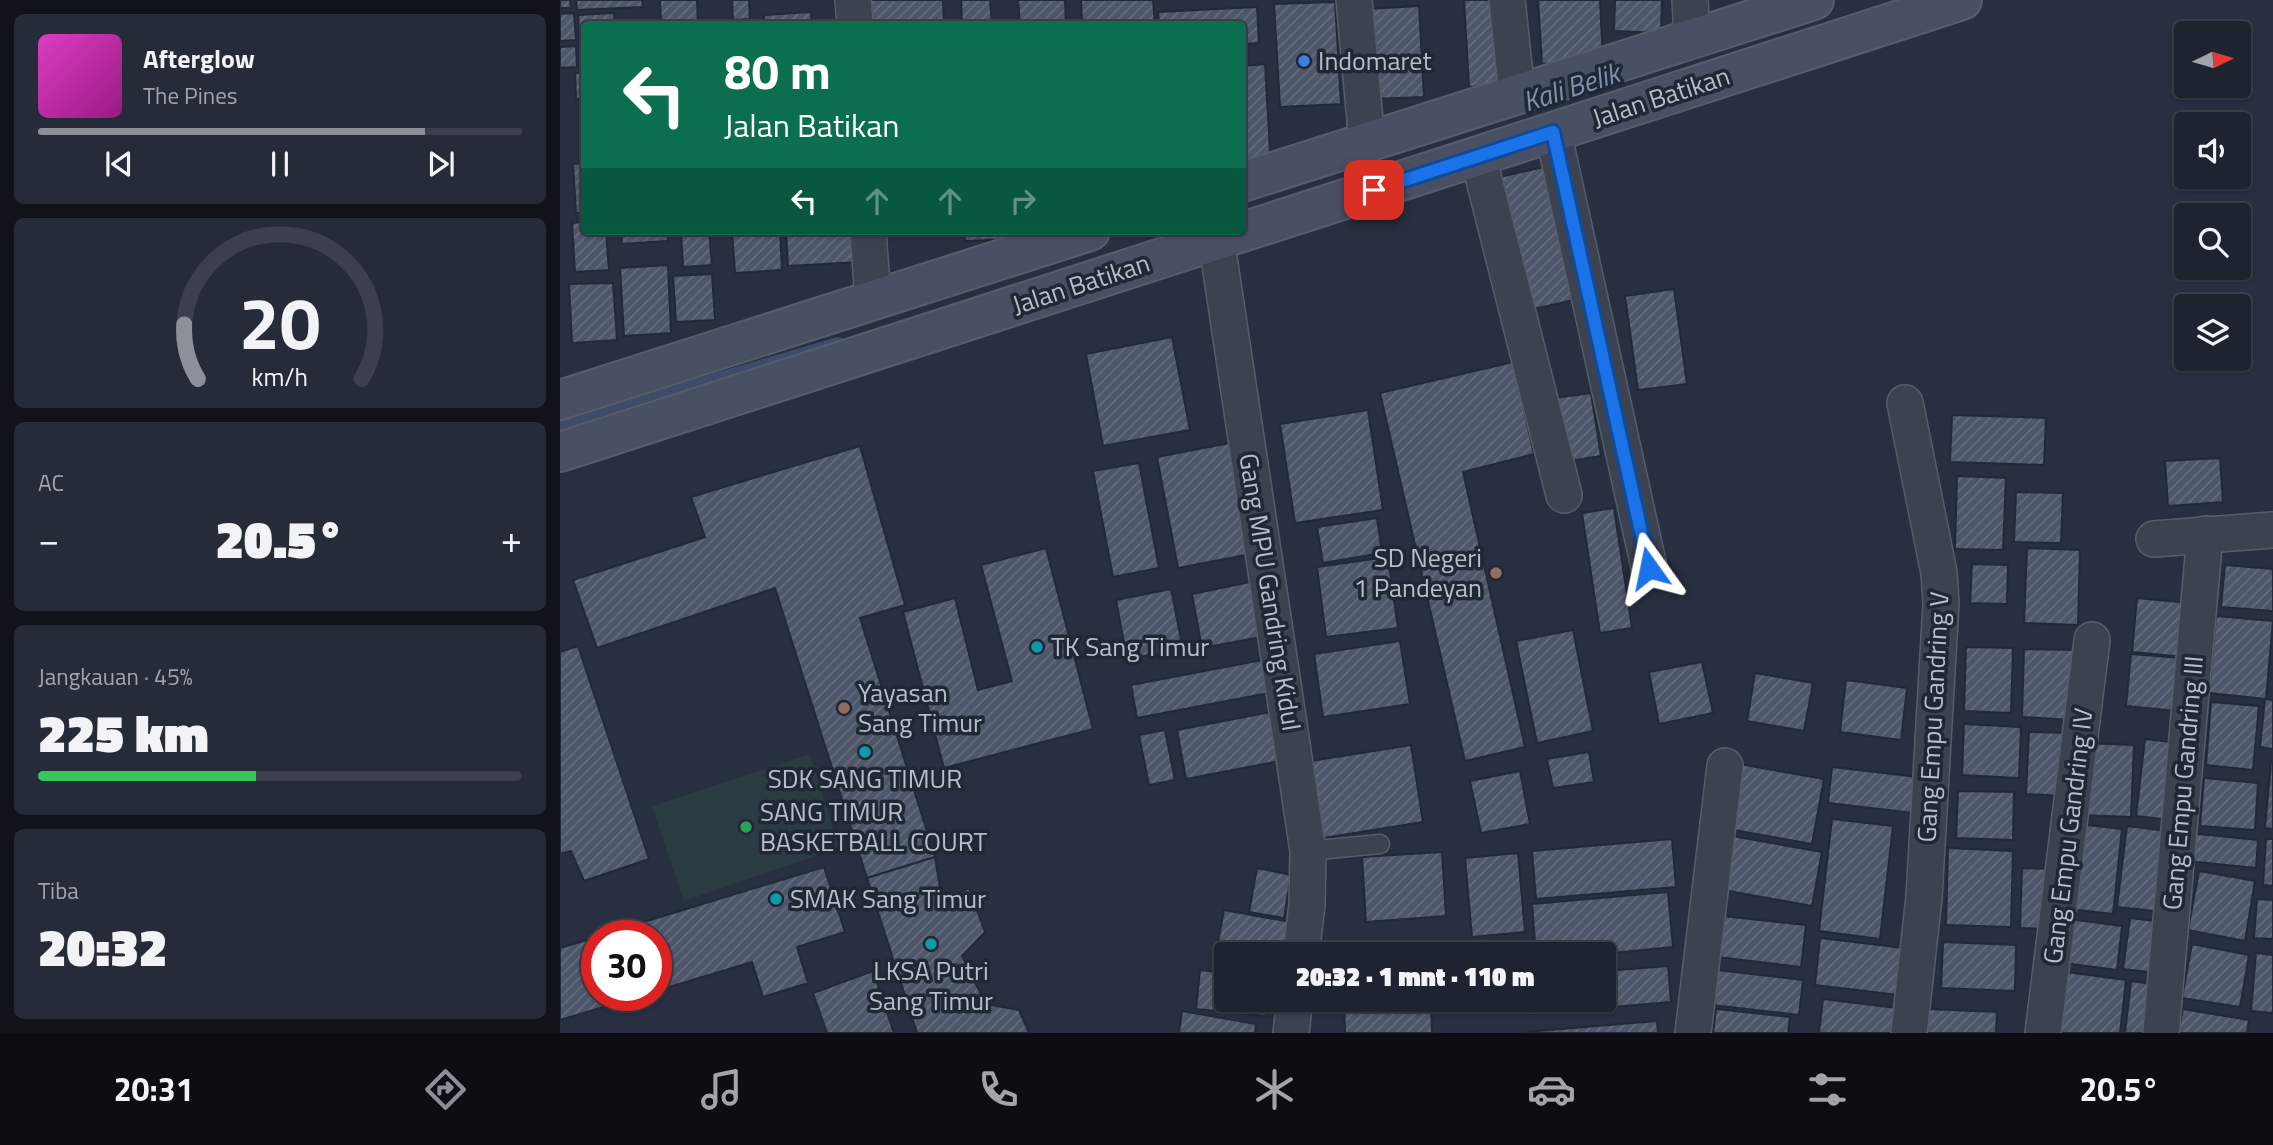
<!DOCTYPE html>
<html lang="id">
<head>
<meta charset="utf-8">
<style>
  body { margin:0; font-family:"Titillium Web",sans-serif; background:#262b38; color:#f1f3f6; height:100vh; display:flex; flex-direction:column; font-size:26px; white-space:nowrap }
  * { box-sizing:border-box; margin:0 }
  p { font-size:23px; color:#a1a4ab }
  .icon { flex:none; width:38px; height:38px; fill:none; stroke:currentColor; stroke-width:2; stroke-linecap:round; stroke-linejoin:round }
  .map { position:relative; flex:1; overflow:hidden }
  .sheet { display:flex; flex-direction:column; gap:14px; padding:14px; background:#10131a; width:560px }
  .sheet>* { flex:none }
  .guide { position:absolute; left:21px; top:21px; width:665px; height:214px; border-radius:7px; box-shadow:0 2px 5px #0004,0 0 0 2px #3c404c; background:#0b6e4f; color:#fff; overflow:hidden }
  .needle { width:46px; rotate:85deg }
  .tools { position:absolute; left:1614px; top:21px; display:grid; gap:14px }
  .tools a { display:grid; place-items:center; width:77px; height:77px; border-radius:7px; background:#1e2330; box-shadow:0 2px 5px #0004,0 0 0 2px #3c404c; font-size:35px }
  .speed { position:absolute; left:21px; top:920px; display:flex; gap:14px; font-size:35px; font-weight:700; text-align:center }
  .speed>* { display:grid; place-content:center; width:91px; height:91px; border-radius:50%; background:#1e2330; box-shadow:0 2px 5px #0004,0 0 0 2px #3c404c; line-height:1 }
  .speed .limit { border:10px solid #d22; background:#fff; color:#111 }
  .pin { position:absolute; display:grid; place-items:center; width:60px; height:60px; color:#fff; margin:-30px; border-radius:14px; box-shadow:0 4px 10px #0006 }
  .me { position:absolute; width:77px; margin:-38px; rotate:348deg; stroke-linejoin:round; filter:drop-shadow(0 0 5px #0008) }
  .turn { display:flex; align-items:center; gap:24px; height:147px; padding:0 28px; font-size:32px }
  .turn .icon { width:91px; height:91px; stroke-width:2.5 }
  .turn b { display:block; font-size:49px; line-height:60px }
  .lanes { display:flex; align-items:center; height:66px; padding:0 28px; background:#0003; justify-content:center; gap:35px; direction:ltr }
  .lanes .off { opacity:.35 }
  .big { font-size:52px; font-weight:800; line-height:1.1 }
  .sheet .widget { flex:1; display:flex; flex-direction:column; justify-content:center; gap:10px; min-width:0; padding:0 24px; border-radius:10px; background:#262b38 }
  .sheet .dial { align-items:center; gap:0 }
  .dial svg { height:182px; overflow:visible; fill:none; stroke:#3c404c; stroke-width:7; stroke-linecap:round; text-anchor:middle }
  .dial text { fill:#f1f3f6; stroke:none }
  .song { display:flex; align-items:center; gap:21px }
  .cover { width:84px; height:84px; border-radius:10px; background:linear-gradient(135deg,hsl(310 70% 55%),hsl(310 70% 35%)) }
  .played { height:7px; border-radius:4px; background:linear-gradient(90deg,#8c9099 80%,#3c404c 80%) }
  .keys { display:flex; justify-content:space-around; direction:ltr }
  .heat { display:flex; justify-content:space-between; align-items:center; font-size:38px; direction:ltr }
  .charge { height:10px; border-radius:5px; background:linear-gradient(90deg,#34c759 45%,#3c404c 0) }
  .trip { position:absolute; left:654px; top:942px; width:402px; height:70px; border-radius:7px; background:#1e2330; box-shadow:0 2px 5px #0004,0 0 0 2px #3c404c; font-weight:800; line-height:70px; text-align:center }
  .dock { display:flex; height:112px; justify-content:space-around; align-items:center; background:#0c0e13; color:#a1a4ab }
  .dock .icon { width:49px; height:49px }
  .dock .active { color:#8c9099 }
  .dock b { font-size:32px; color:#f1f3f6 }
  main { display:flex; flex:1; min-height:0 }
  .map>svg:first-child { display:block }
</style>
</head>
<body>
<main>
<section class="sheet">
<div class="widget">
<div class="song"><i class="cover"></i><div><b>Afterglow</b><p>The Pines</p></div></div>
<div class="played"></div>
<div class="keys"><svg class="icon" aria-label="previous" viewBox="0 0 24 24"><path d="M18 5L8 12l10 7zM5 5v14"/></svg><svg class="icon" aria-label="pause" viewBox="0 0 24 24"><path d="M8 5v14M16 5v14"/></svg><svg class="icon" aria-label="next" viewBox="0 0 24 24"><path d="M6 5l10 7-10 7zM19 5v14"/></svg></div>
</div>
<div class="widget dial"><svg viewBox="0 0 100 80">
<path d="M14 69A42 42 0 1 1 86 69"/>
<path d="M14 69A42 42 0 0 1 8 45" stroke="#8c9099"/>
<text x="50" y="56" font-size="32" font-weight="700">20</text>
<text x="50" y="72" font-size="11">km/h</text>
</svg></div>
<div class="widget"><p>AC</p>
<div class="heat"><a>−</a><b class="big">20.5°</b><a>+</a></div>
</div>
<div class="widget"><p>Jangkauan · 45%</p><b class="big">225 km</b><div class="charge"></div></div>
<div class="widget"><p>Tiba</p><b class="big">20:32</b></div>
</section>
<div class="map">
<svg width="1713" height="1033" viewBox="0 0 1713 1033">
  <defs>
    <pattern id="building-hatch" width="6" height="6" patternUnits="userSpaceOnUse" patternTransform="scale(1.75)"><rect width="6" height="6" fill="#4e5669"/><path d="M-1 1l2-2M0 6l6-6M5 7l2-2" fill="none" stroke="#656c7d"/></pattern>
  </defs>
  <rect width="100%" height="100%" fill="#282f40"/>
  <path fill="#2a3c41" d="M250,754L279,848L124,901L92,806Z"/>
  <g fill="none" stroke-linecap="round" stroke-linejoin="round">
    <path stroke="#3f4b68" stroke-width="12" d="M0,425L278,343"/>
  </g>
  <g fill="url(#building-hatch)" stroke="#222937" stroke-width="2">
    <path d="M0,0H10L11,8H0Z"/>
    <path d="M16,0H82L83,7L17,10Z"/>
    <path d="M100,0H137L138,24H101Z"/>
    <path d="M172,0H189L190,19L173,20Z"/>
    <path d="M307,0H383L384,24H309Z"/>
    <path d="M401,0H430L432,24H402Z"/>
    <path d="M458,0H505L506,24H460Z"/>
    <path d="M521,0H593L595,24H522Z"/>
    <path d="M904,0H939L943,85L909,87Z"/>
    <path d="M978,0H1040L1043,60L982,64Z"/>
    <path d="M1055,0H1102L1101,33L1054,31Z"/>
    <path d="M775,2L781,104L720,107L714,4Z"/>
    <path d="M859,6L864,97L811,99L807,9Z"/>
    <path d="M697,7L699,43L682,44V24H599L598,12Z"/>
    <path d="M251,12L252,24H204V15Z"/>
    <path d="M14,13L16,40L0,41V14Z"/>
    <path d="M54,13L55,24H24V63L21,64L18,15Z"/>
    <path d="M16,46L17,67L0,68V47Z"/>
    <path d="M705,64L711,168L682,170V66Z"/>
    <path d="M15,73H24V98L16,99Z"/>
    <path d="M24,163V213H16L13,164Z"/>
    <path d="M984,167L1014,300L965,311L935,178Z"/>
    <path d="M24,222V231H46L49,270L15,272L12,223Z"/>
    <path d="M61,231H107L108,241L62,244Z"/>
    <path d="M121,231H149L152,265L123,267Z"/>
    <path d="M172,231H220L222,270L175,273Z"/>
    <path d="M226,231H298L300,262L228,266Z"/>
    <path d="M404,231H449V239L405,241Z"/>
    <path d="M108,265L111,333L64,336L60,268Z"/>
    <path d="M152,274L155,320L116,322L113,276Z"/>
    <path d="M53,283L57,340L12,343L9,284Z"/>
    <path d="M1114,289L1127,384L1078,390L1065,296Z"/>
    <path d="M612,337L630,430L543,446L526,354Z"/>
    <path d="M953,362L974,454L903,472L965,747L905,761L820,393Z"/>
    <path d="M1031,393L1041,456L1004,462L994,398Z"/>
    <path d="M808,410L823,510L735,523L720,424Z"/>
    <path d="M1392,415L1486,418L1484,465L1390,462Z"/>
    <path d="M675,442L696,553L618,568L597,457Z"/>
    <path d="M300,446L345,605L300,618L375,857L307,878L215,588L37,648L13,580L145,537L131,497Z"/>
    <path d="M1660,458L1663,502L1608,506L1605,461Z"/>
    <path d="M579,463L599,568L553,577L533,471Z"/>
    <path d="M1397,476L1446,478L1443,550L1395,549Z"/>
    <path d="M1456,492L1503,493L1501,543L1454,542Z"/>
    <path d="M1054,508L1072,628L1040,633L1022,513Z"/>
    <path d="M817,518L822,553L763,563L757,527Z"/>
    <path d="M486,548L533,729L384,768L343,612L395,598L418,690L452,681L421,565Z"/>
    <path d="M1467,548L1520,550L1518,625L1464,623Z"/>
    <path d="M828,557L838,628L766,637L757,567Z"/>
    <path d="M1412,564L1448,565L1447,604L1410,603Z"/>
    <path d="M1665,565L1713,569V611L1661,607Z"/>
    <path d="M690,582L701,637L642,648L632,594Z"/>
    <path d="M611,589L623,649L567,659L556,600Z"/>
    <path d="M1577,598L1630,603L1625,657L1572,652Z"/>
    <path d="M1656,616L1713,621L1706,699L1649,693Z"/>
    <path d="M1013,630L1033,731L977,743L956,641Z"/>
    <path d="M840,641L850,704L763,717L754,654Z"/>
    <path d="M18,646L89,859L24,881L11,851L0,854V652Z"/>
    <path d="M1406,647L1453,648L1451,713L1404,711Z"/>
    <path d="M1464,649L1513,650L1511,720L1462,717Z"/>
    <path d="M1571,654L1621,658L1617,711L1566,706Z"/>
    <path d="M702,660L709,693L577,718L571,685Z"/>
    <path d="M1142,662L1153,713L1099,724L1089,672Z"/>
    <path d="M1195,673L1253,683L1244,731L1187,721Z"/>
    <path d="M1286,680L1347,688L1341,740L1280,732Z"/>
    <path d="M1705,699L1713,700V749L1700,747Z"/>
    <path d="M1651,702L1699,706L1693,770L1646,765Z"/>
    <path d="M716,711L725,760L626,779L617,730Z"/>
    <path d="M1404,724L1461,727L1459,778L1402,775Z"/>
    <path d="M605,730L615,780L589,785L579,735Z"/>
    <path d="M1469,732L1508,733L1506,796L1466,794Z"/>
    <path d="M1585,739L1620,743L1611,820L1576,816Z"/>
    <path d="M1523,743L1574,745L1571,817L1520,815Z"/>
    <path d="M851,745L863,822L763,838L751,761Z"/>
    <path d="M1029,752L1034,782L993,788L987,759Z"/>
    <path d="M1711,761L1713,762V829L1705,828Z"/>
    <path d="M1179,764L1264,779L1252,844L1168,829Z"/>
    <path d="M1272,767L1358,777L1354,813L1268,803Z"/>
    <path d="M960,771L970,824L921,833L910,781Z"/>
    <path d="M1644,778L1698,783L1695,830L1640,826Z"/>
    <path d="M1398,791L1454,792L1453,840L1396,838Z"/>
    <path d="M1272,819L1333,826L1320,939L1259,931Z"/>
    <path d="M1519,824L1562,829L1553,914L1510,909Z"/>
    <path d="M1567,826L1614,832L1604,912L1557,907Z"/>
    <path d="M1629,833L1698,840L1696,868L1627,861Z"/>
    <path d="M1161,834L1262,852L1252,906L1152,888Z"/>
    <path d="M1112,839L1116,887L976,899L972,851Z"/>
    <path d="M1706,839H1713V886L1703,885Z"/>
    <path d="M1388,848L1453,851L1451,927L1386,925Z"/>
    <path d="M882,852L886,916L806,922L802,857Z"/>
    <path d="M958,853L965,932L912,937L905,858Z"/>
    <path d="M375,857L382,900L409,888L425,932L402,956L426,1004L459,1010L469,1033H357L307,878Z"/>
    <path d="M264,867L285,932L237,947L248,983L203,997L192,962L96,991V936H38Z"/>
    <path d="M697,868L731,875L724,918L689,912Z"/>
    <path d="M1462,868L1491,869L1489,929L1460,928Z"/>
    <path d="M1639,871L1695,881L1685,941L1628,930Z"/>
    <path d="M1108,892L1113,947L1042,954H976L972,904Z"/>
    <path d="M1697,899L1713,900V939L1694,938Z"/>
    <path d="M664,910L736,923L730,954H667V966L654,964Z"/>
    <path d="M1153,915L1246,925L1241,967L1149,956Z"/>
    <path d="M1570,918L1603,922L1597,973L1563,969Z"/>
    <path d="M1509,919L1562,926L1557,970L1504,963Z"/>
    <path d="M37,937V996H80L0,1020V948Z"/>
    <path d="M1260,938L1352,949L1347,996L1255,985Z"/>
    <path d="M1383,942L1456,945L1455,991L1381,988Z"/>
    <path d="M940,943V954H782V948Z"/>
    <path d="M1632,944L1689,955L1680,1007L1622,998Z"/>
    <path d="M1696,953L1713,955V1013L1691,1011Z"/>
    <path d="M1108,966L1111,1002L970,1014L969,999H1045V971Z"/>
    <path d="M1148,969L1243,980L1239,1015L1143,1004Z"/>
    <path d="M640,970L667,973V999H707L706,1016L636,1009Z"/>
    <path d="M313,971L334,1033H267L253,993Z"/>
    <path d="M1506,972L1566,980L1560,1033H1499Z"/>
    <path d="M1571,981L1599,985L1593,1033H1565Z"/>
    <path d="M784,999H871L872,1033H785Z"/>
    <path d="M1263,999L1345,1009L1342,1033H1259Z"/>
    <path d="M1156,1009L1230,1017L1228,1033H1153Z"/>
    <path d="M1367,1009L1437,1012L1436,1033H1366Z"/>
    <path d="M1623,1009L1689,1020L1687,1033H1618Z"/>
    <path d="M622,1011L696,1024L695,1033H619Z"/>
    <path d="M1097,1021L1098,1033H966V1032Z"/>
  </g>
  <g fill="none" stroke-linecap="round" stroke-linejoin="round">
    <defs>
      <path id="service" d="M748,851L820,844"/>
      <g id="minor">
        <path d="M293,0L295,24"/>
        <path d="M794,0L807,142"/>
        <path d="M947,0L957,94"/>
        <path d="M1130,0L1132,39"/>
        <path d="M993,132L1089,567"/>
        <path d="M918,156L1004,495"/>
        <path d="M308,231L313,300"/>
        <path d="M655,231L748,851L747,905L741,954"/>
        <path d="M1345,403L1379,573L1381,603L1364,897L1349,1033"/>
        <path d="M1594,539L1713,530"/>
        <path d="M731,1033L735,999"/>
        <path d="M1133,1033L1165,766"/>
        <path d="M1483,1033L1532,640"/>
        <path d="M1601,1033L1645,534"/>
      </g>
      <g id="secondary">
        <path d="M682,182L1254,0"/>
        <path d="M0,400L530,231"/>
        <path d="M0,452L1402,0"/>
      </g>
    </defs>
    <use href="#service" stroke="#565d6a" stroke-width="21"/>
    <use href="#minor" stroke="#565d6a" stroke-width="38"/>
    <use href="#secondary" stroke="#565d6a" stroke-width="42"/>
    <use href="#service" stroke="#3c4250" stroke-width="18"/>
    <use href="#minor" stroke="#3c4250" stroke-width="35"/>
    <use href="#secondary" stroke="#4a5063" stroke-width="38"/>
  </g>
  <g fill="none" stroke-linecap="round" stroke-linejoin="round">
    <defs>
      <path id="route" d="M814,190L993,132L1089,568"/>
    </defs>
    <use href="#route" stroke="#114b97" stroke-width="18"/>
    <use href="#route" stroke="#1a73e8" stroke-width="12"/>
  </g>
  <circle fill="#3f7fe0" stroke="#202735" stroke-width="2.5" cx="744" cy="61" r="7"/>
  <g fill="#8d6e63" stroke="#202735" stroke-width="2.5">
    <circle cx="936" cy="573" r="7"/>
    <circle cx="284" cy="708" r="7"/>
  </g>
  <g fill="#0f9aa8" stroke="#202735" stroke-width="2.5">
    <circle cx="477" cy="647" r="7"/>
    <circle cx="305" cy="752" r="7"/>
    <circle cx="216" cy="899" r="7"/>
    <circle cx="371" cy="944" r="7"/>
  </g>
  <circle fill="#2e9e5b" stroke="#202735" stroke-width="2.5" cx="186" cy="827" r="7"/>
  <g text-anchor="middle" stroke-width="7" stroke-linejoin="round" paint-order="stroke">
    <g font-size="26" fill="#b8bdca" stroke="#202735" text-anchor="start">
      <text x="758" y="70">Indomaret</text>
      <text x="922" y="567" text-anchor="end">SD Negeri<tspan x="922" dy="30">1 Pandeyan</tspan></text>
      <text x="491" y="656">TK Sang Timur</text>
      <text x="298" y="702">Yayasan<tspan x="298" dy="30">Sang Timur</tspan></text>
      <text x="305" y="788" text-anchor="middle">SDK SANG TIMUR</text>
      <text x="200" y="821">SANG TIMUR<tspan x="200" dy="30">BASKETBALL COURT</tspan></text>
      <text x="230" y="908">SMAK Sang Timur</text>
      <text x="371" y="980" text-anchor="middle">LKSA Putri<tspan x="371" dy="30">Sang Timur</tspan></text>
    </g>
    <g font-size="26" fill="#b8bdca" stroke="#202735">
      <text transform="translate(1101 97) rotate(-18)" y="9">Jalan Batikan</text>
      <text transform="translate(521 284) rotate(-18)" y="9">Jalan Batikan</text>
      <text transform="translate(710 592) rotate(81)" y="9">Gang MPU Gandring Kidul</text>
      <text transform="translate(1373 717) rotate(-87)" y="9">Gang Empu Gandring V</text>
      <text transform="translate(1623 783) rotate(-85)" y="9">Gang Empu Gandring III</text>
      <text transform="translate(1508 836) rotate(-83)" y="9">Gang Empu Gandring IV</text>
    </g>
    <g font-size="28" font-style="italic" fill="#8290b0" stroke="#202735">
      <text transform="translate(1011 87) rotate(-18)" y="10">Kali Belik</text>
    </g>
  </g>
</svg>
<div class="tools">
<a><svg class="needle" viewBox="-14 -14 28 28"><path d="M0-13l5 13h-10z" fill="#e53935"/><path d="M0 13l5-13h-10z" fill="#a1a4ab"/></svg></a>
<a><svg class="icon" aria-label="sound" viewBox="0 0 24 24"><path d="M4 9h4l5-4v14l-5-4H4zM17 9q2 3 0 6"/></svg></a>
<a><svg class="icon" aria-label="search" viewBox="0 0 24 24"><circle cx="10" cy="10" r="6"/><path d="M15 15l6 6"/></svg></a>
<a><svg class="icon" aria-label="layers" viewBox="0 0 24 24"><path d="M12 4l9 5-9 5-9-5zM3 14l9 5 9-5"/></svg></a>
</div>
<div class="speed"><div class="limit">30</div></div>
<div class="pin" style="left:814px;top:190px;background:#d93025"><svg class="icon" aria-label="arrive" viewBox="0 0 24 24"><path d="M6 21V4h12l-3 4 3 4H6"/></svg></div>
<svg class="me" style="left:1089px;top:568px" viewBox="-20 -20 40 40"><path d="M0-17L14 15 0 8-14 15z" fill="#1a73e8" stroke="#fff" stroke-width="4"/></svg>
<div class="trip">20:32 · 1 mnt · 110 m</div>
<div class="guide">
<div class="turn"><svg class="icon" aria-label="left" viewBox="0 0 24 24"><path d="M17 20v-9H6M10 6l-5 5 5 5"/></svg><div><b>80 m</b>Jalan Batikan</div></div>
<div class="lanes"><svg class="icon" aria-label="left" viewBox="0 0 24 24"><path d="M17 20v-9H6M10 6l-5 5 5 5"/></svg><svg class="icon off" aria-label="ahead" viewBox="0 0 24 24"><path d="M12 20V5M6 11l6-6 6 6"/></svg><svg class="icon off" aria-label="ahead" viewBox="0 0 24 24"><path d="M12 20V5M6 11l6-6 6 6"/></svg><svg class="icon off" aria-label="right" viewBox="0 0 24 24"><path d="M7 20v-9h11M14 6l5 5-5 5"/></svg></div>
</div>
</div>
</main>
<nav class="dock">
<b>20:31</b>
<svg class="icon active" aria-label="directions" viewBox="0 0 24 24"><path d="M12 3l9 9-9 9-9-9zM9 14v-3h6M13 9l2 2-2 2"/></svg>
<svg class="icon" aria-label="music" viewBox="0 0 24 24"><path d="M9 18V5l10-2v13"/><circle cx="6" cy="18" r="3"/><circle cx="16" cy="16" r="3"/></svg>
<svg class="icon" aria-label="phone" viewBox="0 0 24 24"><path d="M5 4h4l2 5-3 2q2 4 5 5l2-3 5 2v4C11 20 4 13 5 4z"/></svg>
<svg class="icon" aria-label="climate" viewBox="0 0 24 24"><path d="M12 3v18M4 7l16 10M4 17L20 7"/></svg>
<svg class="icon" aria-label="car" viewBox="0 0 24 24"><path d="M5 17H2v-5l4-1 3-4h7l3 4 3 1v5h-3M9 17h6M6 11h13"/><circle cx="7" cy="17" r="2"/><circle cx="17" cy="17" r="2"/></svg>
<svg class="icon" aria-label="filters" viewBox="0 0 24 24"><path d="M4 7h16M4 17h16"/><circle cx="9" cy="7" r="2"/><circle cx="15" cy="17" r="2"/></svg>
<b>20.5°</b>
</nav>
</body>
</html>
